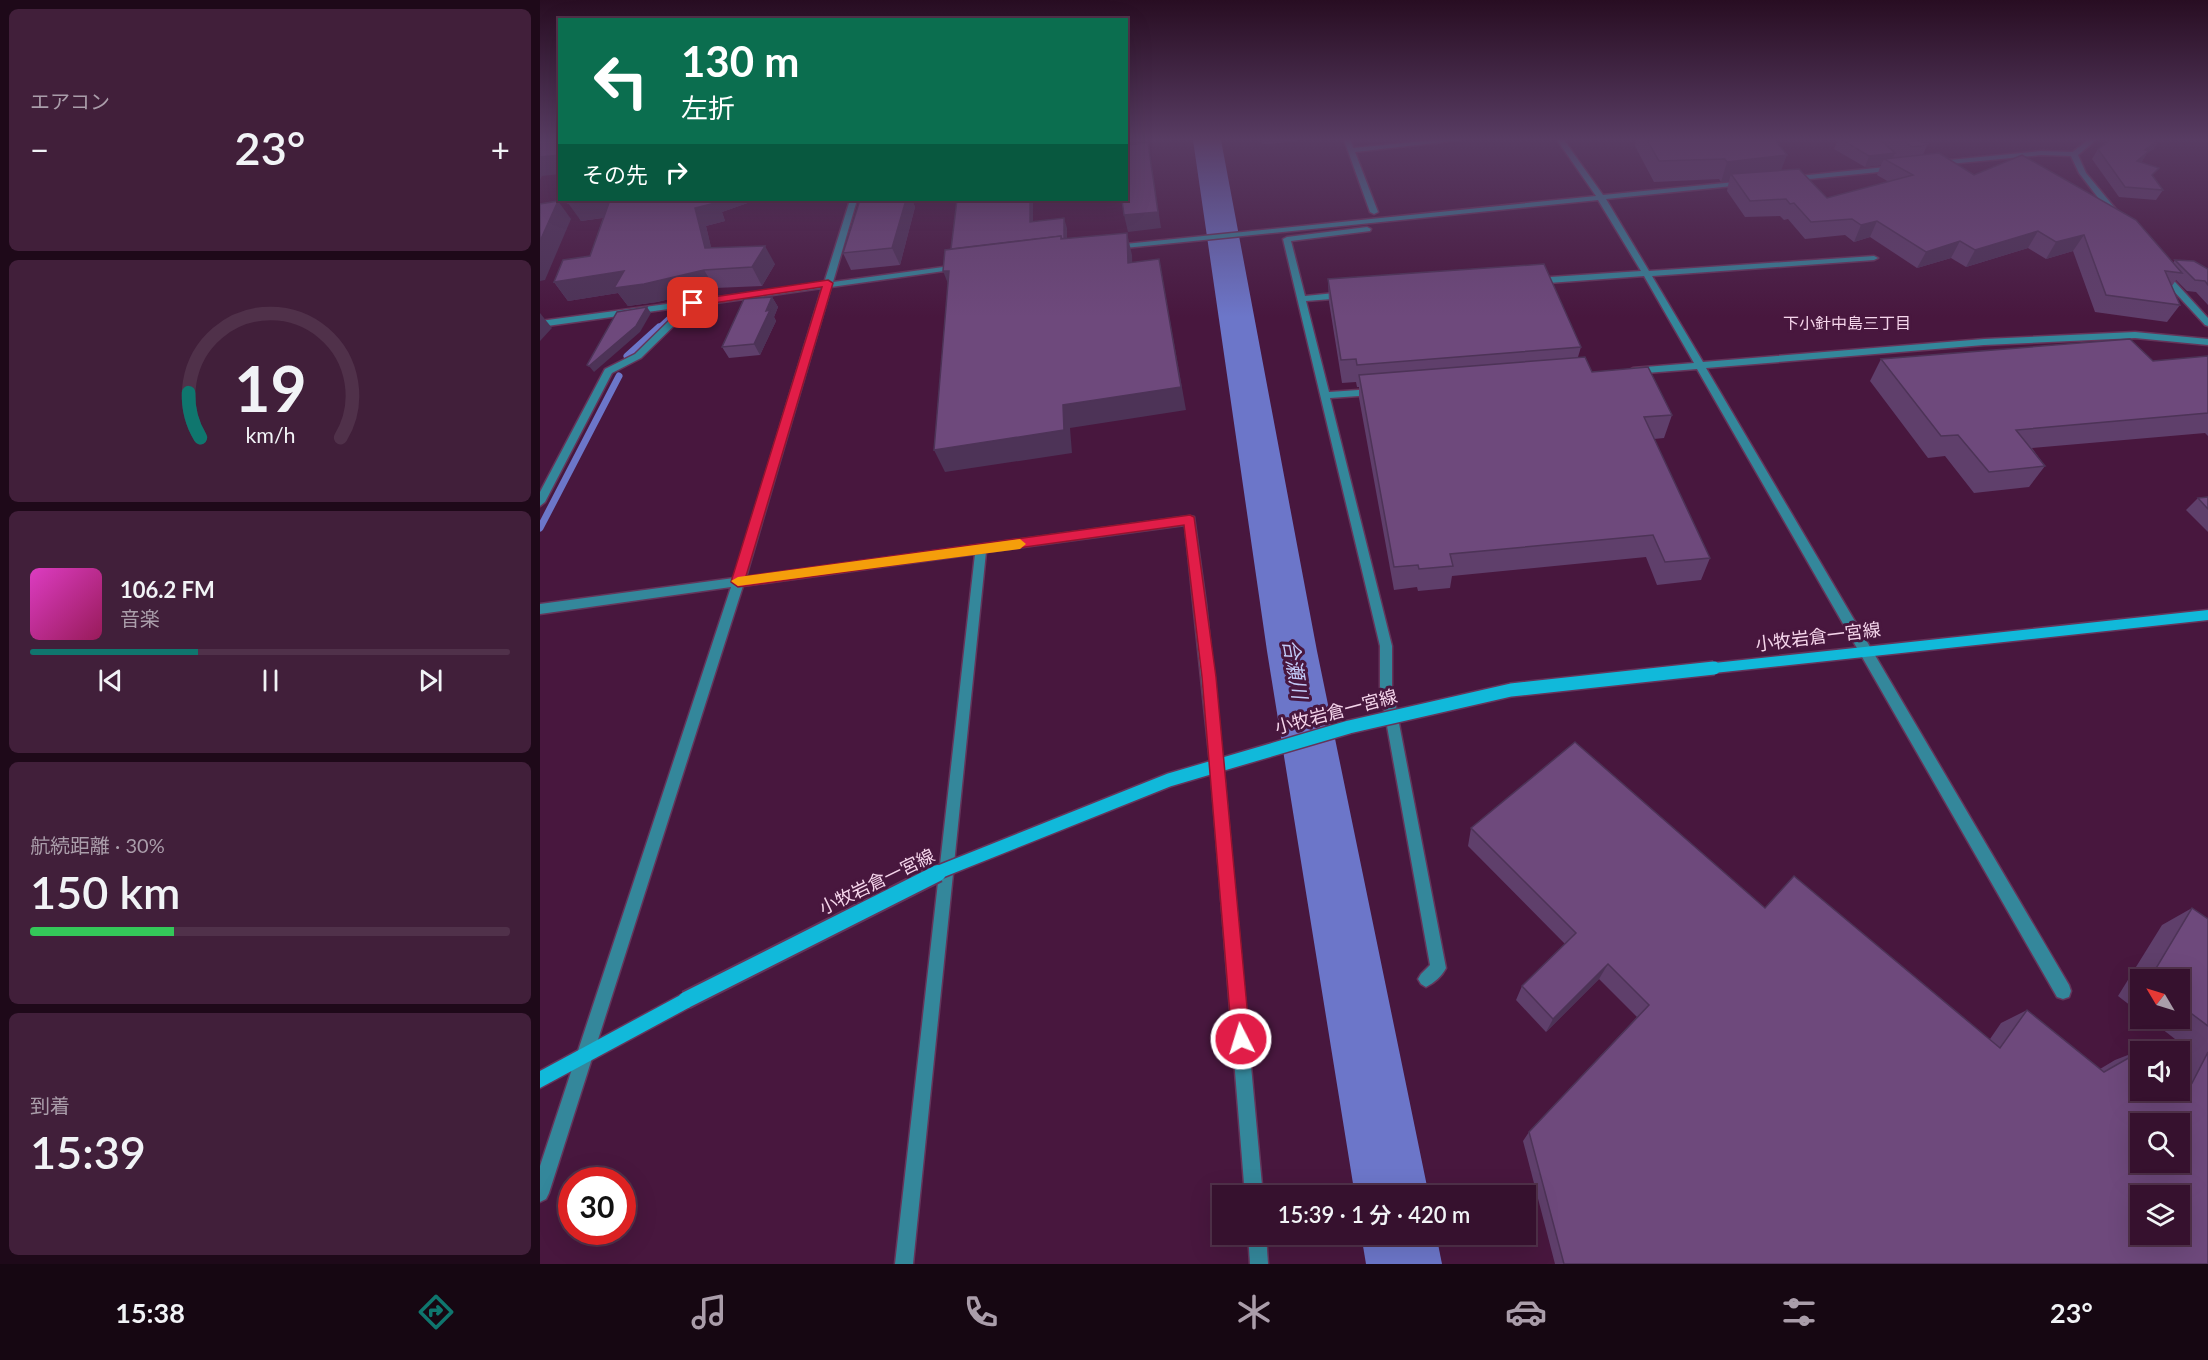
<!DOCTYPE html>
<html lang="ja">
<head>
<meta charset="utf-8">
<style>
  body { margin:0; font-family:Lato,"Noto Sans JP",sans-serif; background:#411f3a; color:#f1f3f6; height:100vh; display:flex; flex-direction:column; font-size:22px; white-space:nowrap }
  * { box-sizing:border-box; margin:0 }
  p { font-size:20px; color:#aa9daa }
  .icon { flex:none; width:33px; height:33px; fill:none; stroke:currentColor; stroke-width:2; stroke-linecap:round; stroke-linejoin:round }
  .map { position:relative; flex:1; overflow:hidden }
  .details { display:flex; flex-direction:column; gap:9px; padding:9px; background:#1e0919; width:540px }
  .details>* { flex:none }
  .top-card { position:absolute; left:18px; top:18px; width:570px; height:183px; border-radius:0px; box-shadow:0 6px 24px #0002,0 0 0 2px #50314a; background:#0b6e4f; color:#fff; overflow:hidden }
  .needle { width:39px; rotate:308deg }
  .fabs { position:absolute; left:1590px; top:969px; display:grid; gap:12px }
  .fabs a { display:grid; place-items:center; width:60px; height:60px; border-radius:0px; background:#36112e; box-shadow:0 6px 24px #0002,0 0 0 2px #50314a; font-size:30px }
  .speed { position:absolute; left:18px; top:1167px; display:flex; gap:12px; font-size:30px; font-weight:700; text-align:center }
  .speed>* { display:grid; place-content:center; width:78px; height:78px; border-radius:50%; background:#36112e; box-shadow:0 6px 24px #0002,0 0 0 2px #50314a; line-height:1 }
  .speed .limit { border:9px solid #d22; background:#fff; color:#111 }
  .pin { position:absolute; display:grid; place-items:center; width:51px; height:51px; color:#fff; margin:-26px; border-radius:12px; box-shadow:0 3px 9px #0006 }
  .me { position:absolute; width:66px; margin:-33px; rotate:355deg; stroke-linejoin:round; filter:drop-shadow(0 0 4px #0008) }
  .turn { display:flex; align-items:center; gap:21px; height:126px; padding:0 24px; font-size:27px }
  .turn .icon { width:78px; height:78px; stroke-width:2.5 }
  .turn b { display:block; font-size:42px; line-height:51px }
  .then { display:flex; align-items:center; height:57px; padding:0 24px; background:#0003; gap:12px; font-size:22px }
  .big { font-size:45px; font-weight:600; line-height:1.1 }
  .details .tile { flex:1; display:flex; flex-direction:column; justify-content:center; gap:9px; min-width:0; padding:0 21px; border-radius:9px; background:#411f3a }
  .details .dial { align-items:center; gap:0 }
  .dial svg { height:156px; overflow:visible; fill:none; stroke:#50314a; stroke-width:7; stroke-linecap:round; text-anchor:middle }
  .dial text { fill:#f1f3f6; stroke:none }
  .song { display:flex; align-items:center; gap:18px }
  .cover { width:72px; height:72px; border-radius:9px; background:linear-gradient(135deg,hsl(310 70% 55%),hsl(330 70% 35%)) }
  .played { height:6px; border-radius:3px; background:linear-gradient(90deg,#0f766e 35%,#50314a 35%) }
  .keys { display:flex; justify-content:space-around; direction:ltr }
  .heat { display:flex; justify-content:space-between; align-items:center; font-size:33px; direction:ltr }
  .charge { height:9px; border-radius:4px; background:linear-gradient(90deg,#34c759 30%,#50314a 0) }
  .trip { position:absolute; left:672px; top:1185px; width:324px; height:60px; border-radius:0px; background:#36112e; box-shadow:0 6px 24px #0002,0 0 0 2px #50314a; font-weight:600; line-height:60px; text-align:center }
  .tabs { display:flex; height:96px; justify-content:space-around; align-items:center; background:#160712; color:#aa9daa }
  .tabs .icon { width:42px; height:42px }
  .tabs .current { color:#0f766e }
  .tabs b { font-size:27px; color:#f1f3f6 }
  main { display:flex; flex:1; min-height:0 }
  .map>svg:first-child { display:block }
</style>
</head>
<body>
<main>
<section class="details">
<div class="tile"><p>エアコン</p>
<div class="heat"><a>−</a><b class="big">23°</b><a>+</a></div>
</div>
<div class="tile dial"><svg viewBox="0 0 100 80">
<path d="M14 69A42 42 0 1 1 86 69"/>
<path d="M14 69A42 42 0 0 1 8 46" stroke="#0f766e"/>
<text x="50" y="56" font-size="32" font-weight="700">19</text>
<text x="50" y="72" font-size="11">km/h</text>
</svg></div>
<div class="tile">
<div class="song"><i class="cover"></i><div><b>106.2 FM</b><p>音楽</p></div></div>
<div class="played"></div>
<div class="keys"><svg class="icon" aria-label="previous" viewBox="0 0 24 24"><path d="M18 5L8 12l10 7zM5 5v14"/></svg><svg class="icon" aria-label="pause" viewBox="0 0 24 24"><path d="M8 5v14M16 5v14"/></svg><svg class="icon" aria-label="next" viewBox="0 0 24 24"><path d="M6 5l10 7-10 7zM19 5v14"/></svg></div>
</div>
<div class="tile"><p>航続距離 · 30%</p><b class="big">150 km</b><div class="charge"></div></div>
<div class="tile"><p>到着</p><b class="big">15:39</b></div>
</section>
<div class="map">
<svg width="1668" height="1264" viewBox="0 0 1668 1264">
  <rect width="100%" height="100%" fill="#48173e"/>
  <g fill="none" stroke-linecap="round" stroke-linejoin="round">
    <path stroke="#6c76c9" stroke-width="5" d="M117,329L129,318"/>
    <g stroke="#6c76c9" stroke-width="7">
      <path d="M87,356L119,327"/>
      <path d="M0,528L79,376"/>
    </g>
    <g fill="#6c76c9" fill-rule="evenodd">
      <path d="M653,140H681L777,651L889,1196H815L727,651Z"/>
      <path d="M821,1234H896L902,1264H826Z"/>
    </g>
    <defs>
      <g id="minor">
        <path d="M804,140H811L813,148L892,140H921L815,152L838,212L834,214L830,212Z"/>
        <path d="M1017,140H1024L1063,195L1205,181L1206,183L1202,185L1066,199L1109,271L1334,256L1338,258L1334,260L1112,276L1163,362L1444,339L1595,332L1668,339V345L1595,338L1444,345L1166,368L1529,985L1531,991L1529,997L1523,999L1517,997L1157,369L1093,374L1088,371L1093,368L1154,363L1104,276L995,284L991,281L995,278L1101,271L1058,200L575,249L571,247L575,245L1056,196Z"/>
        <path d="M1501,151L1534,152L1538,154L1534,156L1501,155L1399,165L1395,163L1399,161Z"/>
        <path d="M1355,166H1358V170L1250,181L1246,179L1250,177Z"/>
        <path d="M310,200H317L293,282L418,265L422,267L418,269L291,287L206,577L650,516L654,517L666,604L684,773L723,1196H705L671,773L645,525L446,552L373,1264H355L435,554L203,586L9,1193L6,1199L0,1202V1166L191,587L0,614V604L194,578L282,288L154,306L101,358L72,373L5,502L0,506V492L65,369L95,354L143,307L0,327V321L284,283Z"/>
        <path d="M827,227L831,229L830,231L751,241L765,296L805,292L809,295L805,298L766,301L789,392L833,389L838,392L833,395L790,398L852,646V687L906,968C902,976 894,983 886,987L881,984L878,979L881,974L890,965L840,687V646L743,239L747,237Z"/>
        <path d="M708,1234H726L728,1264H710Z"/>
      </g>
      <g id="tertiary">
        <path d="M1548,140H1556L1538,155L1546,173L1579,213V217H1573L1539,173L1530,154Z"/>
        <path d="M1619,271H1625L1668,318V326L1665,325L1619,275Z"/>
      </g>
      <g id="secondary">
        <path d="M1668,610V620L1174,673L1170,672L1168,668L1170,664L1174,663Z"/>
        <path d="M146,992L152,994L154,1000L152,1006L0,1088V1071Z"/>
      </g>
    </defs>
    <use href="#minor" stroke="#64355a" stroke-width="3"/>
    <use href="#tertiary" stroke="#64355a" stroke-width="3"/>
    <use href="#secondary" stroke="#64355a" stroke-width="3"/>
    <use href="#minor" fill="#34879b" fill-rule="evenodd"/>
    <use href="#tertiary" fill="#34879b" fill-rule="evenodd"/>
    <use href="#secondary" fill="#11b9da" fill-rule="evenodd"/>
    <defs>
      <path id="secondary-bridge-far1" d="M394,874L629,780L809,727L971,690L1174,668"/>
      <path id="secondary-bridge" d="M146,1000L398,873"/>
    </defs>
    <use href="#secondary-bridge-far1" stroke="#64355a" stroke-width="16" stroke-linecap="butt"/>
    <use href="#secondary-bridge" stroke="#64355a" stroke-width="20" stroke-linecap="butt"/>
    <use href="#secondary-bridge-far1" stroke="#11b9da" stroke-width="13"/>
    <use href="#secondary-bridge" stroke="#11b9da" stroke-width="16"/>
  </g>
  <g fill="#5f3f6b">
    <path d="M721,140H757V142L722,144Z"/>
    <path d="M1096,140H1235L1241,171L1287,198L1349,182L1337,175L1341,165L1325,167L1294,149L1298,140H1390L1388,144L1385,145H1387L1383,155L1434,175L1633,263L1635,260L1668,269V305L1656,292L1647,291L1636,280L1632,286L1640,305L1627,322L1555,312L1533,251L1506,259L1488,248L1426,267L1411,258L1377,268L1330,237L1314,242L1305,235L1265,239L1248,219L1244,220L1240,216L1205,217L1187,191L1189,181L1181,182L1179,179L1114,182L1095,146Z"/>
    <path d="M1558,149H1614L1607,153L1601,163L1614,177L1623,190L1616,200L1579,197L1552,159Z"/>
    <path d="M30,200H216L182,212L185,221L166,226L171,248L235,264L222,286L175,288L117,302L88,306L78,293L28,301L14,282L50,256L63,218L41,221Z"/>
    <path d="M320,200H372L375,207L360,265L311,270L303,253Z"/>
    <path d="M788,279L1041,347L1038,357L1052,372L1132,415L1124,438L1114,439L1170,558L1161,580L1117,585L1106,557L912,576L910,588L878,591L877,587L854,590L819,398V387H817L816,382L802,383L789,302Z"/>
    <path d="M232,297L238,307L234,317L236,321L220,355L189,358L182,347Z"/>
    <path d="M1668,356V436L1665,433L1492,448L1505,466L1489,487L1434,493L1405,456L1388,458L1330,381L1341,359L1613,361Z"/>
    <path d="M1668,497V532L1646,510L1658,498Z"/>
    <path d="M931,828L1225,908L1450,1039L1461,1023L1487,1010L1560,1069L1575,1060L1606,1048L1640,1090V1054L1644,1046L1608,1018H1640V980H1600V1013L1578,996L1622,925L1652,908L1668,919V1264H1015L983,1141L989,1132L1097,1017L1059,979L1006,1032L976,1000L982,986L1025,944L928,846Z"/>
  </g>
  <g fill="#4d3357">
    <path d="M1363,140H1390L1388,144L1371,146Z"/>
    <path d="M1618,140H1619L1614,149L1607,153L1602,161L1590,171L1605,150Z"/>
    <path d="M608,143L621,228L588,232L584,215Z"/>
    <path d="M1355,153L1351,163L1344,159L1341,165L1325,167L1329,156Z"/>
    <path d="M20,155V174L2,176L0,180V157Z"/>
    <path d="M1247,155L1239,176L1191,174L1189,181L1181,182L1187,162Z"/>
    <path d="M57,200H71L82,215L41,221L28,203Z"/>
    <path d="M173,200H216L182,212L185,221L166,226L176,267L165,248L155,208Z"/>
    <path d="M366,200H372L375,207L360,265L352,248Z"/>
    <path d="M490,200H493V232L490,222Z"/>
    <path d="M18,201L31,219L5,280L0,281V241Z"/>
    <path d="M524,218L527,228V249H524Z"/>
    <path d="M1337,221L1330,237L1314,242L1321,225Z"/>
    <path d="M1498,231L1488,248L1426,267L1435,250Z"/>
    <path d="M587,233L592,255L593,285L588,263Z"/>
    <path d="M1544,235L1533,251L1506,259L1516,242Z"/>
    <path d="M1420,241L1411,258L1377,268L1386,252Z"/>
    <path d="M225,246L235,264L222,286L212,267Z"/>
    <path d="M619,259L646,410L530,428L532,453L405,472L394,450L523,405Z"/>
    <path d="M164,270L175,288L117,302L88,306L78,293L28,301L14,282L84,271Z"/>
    <path d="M403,271H409L412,294Z"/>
    <path d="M232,297L238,307L234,317L236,321L220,355L214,344L226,311Z"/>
    <path d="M107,307L111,313L100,332L54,372L49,366Z"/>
    <path d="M0,313L12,328L0,341Z"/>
    <path d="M1068,964L1059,979L1006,1032L1013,1019Z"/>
  </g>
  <g fill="#6e497c" stroke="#4d3357" stroke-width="1.5" fill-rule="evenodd">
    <path d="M0,140H20V155L0,157Z"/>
    <path d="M1107,140H1235L1247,155L1187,162L1185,159L1119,161Z"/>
    <path d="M1302,140H1340L1355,153L1329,156Z"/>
    <path d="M1363,140H1379L1387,145L1372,147Z"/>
    <path d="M1571,140H1618L1605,150L1609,151L1597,161L1619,168L1612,175L1623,190L1585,187L1558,149Z"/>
    <path d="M608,143L618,212L584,215L582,200H586V145Z"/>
    <path d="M1399,153L1434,175L1482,155L1596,220L1642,273L1625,271L1640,305L1566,295L1544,235L1516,242L1498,231L1435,250L1420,241L1386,252L1337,221L1321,225L1312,219L1271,222L1254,203L1250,204L1246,199L1210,201L1191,174L1259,169L1287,198L1373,175L1344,159Z"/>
    <path d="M30,200H57L28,203Z"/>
    <path d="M70,200H173L175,203L155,208L165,248L225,246L212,267L164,270L104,284L74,288L84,271L14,282L23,260L50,256Z"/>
    <path d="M320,200H366L352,248L303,253Z"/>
    <path d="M417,200H490V222L524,218V239H522L521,236L411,249Z"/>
    <path d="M18,201L0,241V204Z"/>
    <path d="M587,233L588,263L619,259L641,387L523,405L524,430L394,450L409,271H403L405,250L521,236V239Z"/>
    <path d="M1635,260L1654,261L1668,269V285L1665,281L1655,280Z"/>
    <path d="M1004,264L1041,347L817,365L816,359L801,360L788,279Z"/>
    <path d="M232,297L226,311L230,310L214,344L182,347L204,299Z"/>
    <path d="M107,307L96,326L49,366L47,365L77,312Z"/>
    <path d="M1590,339L1613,361L1668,356V413L1476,430L1505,466L1449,472L1418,435L1401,436L1341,359Z"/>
    <path d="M1045,357L1052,372L1108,367L1132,415L1104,417L1170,558L1125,562L1113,535L910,554L913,566L879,569L878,565L854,567L819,375Z"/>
    <path d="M1668,497V509L1658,498Z"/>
    <path d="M1035,742L1225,908L1254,876L1460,1048L1487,1010L1564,1072L1606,1048L1611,1052H1600V1090H1640V1073L1652,1083L1668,1052V1264H1024L989,1132L1109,1005L1068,964L1013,1019L982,986L1036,933L931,828ZM1600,1124H1640V1162H1600ZM1600,1196H1640V1234H1600Z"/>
    <path d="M1652,908L1668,919V1026L1640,1005V980H1609Z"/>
  </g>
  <linearGradient id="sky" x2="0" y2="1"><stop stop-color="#280d22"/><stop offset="0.44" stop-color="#583c63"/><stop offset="1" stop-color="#583c63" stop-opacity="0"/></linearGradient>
  <rect width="1668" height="317" fill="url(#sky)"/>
  <path fill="#e11d48" stroke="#92132f" stroke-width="1.5" d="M288,280L293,283L206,576L650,515L654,517L676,677L710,1039L707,1045L701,1048L694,1045L692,1039L662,677L644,525L198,587L191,582L282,287L153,306L148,303L153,300Z"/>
  <path fill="#f59e0b" d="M480,539L486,544L480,549L198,586L191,581L198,577Z"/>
  <g text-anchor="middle" stroke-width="6" stroke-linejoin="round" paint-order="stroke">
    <g font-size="16" fill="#f5d5eb" stroke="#48173e">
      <text x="1307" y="329">下小針中島三丁目</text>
    </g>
    <g font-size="18" fill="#f5d5eb" stroke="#48173e">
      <text transform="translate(1278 637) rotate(-7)" y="6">小牧岩倉一宮線</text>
      <text transform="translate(796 712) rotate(-15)" y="6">小牧岩倉一宮線</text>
      <text transform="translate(337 882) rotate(-26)" y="6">小牧岩倉一宮線</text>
    </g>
    <g font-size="20" font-style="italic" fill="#c3cbf8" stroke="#48173e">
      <text transform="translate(755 669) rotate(80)" y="7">合瀬川</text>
    </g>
  </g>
</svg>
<div class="fabs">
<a><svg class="needle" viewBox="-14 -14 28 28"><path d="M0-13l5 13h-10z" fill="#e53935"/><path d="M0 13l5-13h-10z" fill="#aa9daa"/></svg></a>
<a><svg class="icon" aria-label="sound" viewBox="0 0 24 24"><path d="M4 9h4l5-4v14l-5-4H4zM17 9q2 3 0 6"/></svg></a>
<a><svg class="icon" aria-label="search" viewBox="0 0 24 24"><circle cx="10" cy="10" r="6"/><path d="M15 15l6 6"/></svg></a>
<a><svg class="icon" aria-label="layers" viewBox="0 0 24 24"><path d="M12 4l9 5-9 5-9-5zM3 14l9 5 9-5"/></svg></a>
</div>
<div class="speed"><div class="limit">30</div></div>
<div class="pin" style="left:153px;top:303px;background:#d93025"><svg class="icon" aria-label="arrive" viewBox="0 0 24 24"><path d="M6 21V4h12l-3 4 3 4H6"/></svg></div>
<svg class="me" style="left:701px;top:1039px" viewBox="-20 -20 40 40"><circle r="17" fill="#e11d48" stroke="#fff" stroke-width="3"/><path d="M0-11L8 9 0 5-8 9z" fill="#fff"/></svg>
<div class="trip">15:39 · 1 分 · 420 m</div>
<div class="top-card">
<div class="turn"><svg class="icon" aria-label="left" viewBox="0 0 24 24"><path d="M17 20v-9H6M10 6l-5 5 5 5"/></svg><div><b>130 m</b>左折</div></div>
<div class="then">その先<svg class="icon" aria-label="right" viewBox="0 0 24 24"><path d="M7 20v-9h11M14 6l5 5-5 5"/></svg></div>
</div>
</div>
</main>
<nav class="tabs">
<b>15:38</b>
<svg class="icon current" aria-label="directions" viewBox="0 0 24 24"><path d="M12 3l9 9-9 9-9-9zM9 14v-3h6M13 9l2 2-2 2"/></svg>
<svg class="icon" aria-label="music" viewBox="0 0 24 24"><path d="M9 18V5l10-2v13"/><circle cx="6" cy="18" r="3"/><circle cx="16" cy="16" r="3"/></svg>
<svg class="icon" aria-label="phone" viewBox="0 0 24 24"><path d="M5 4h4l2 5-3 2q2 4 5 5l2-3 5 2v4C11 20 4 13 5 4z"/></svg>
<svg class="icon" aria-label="climate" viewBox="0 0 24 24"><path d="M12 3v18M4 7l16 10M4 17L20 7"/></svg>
<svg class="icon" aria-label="car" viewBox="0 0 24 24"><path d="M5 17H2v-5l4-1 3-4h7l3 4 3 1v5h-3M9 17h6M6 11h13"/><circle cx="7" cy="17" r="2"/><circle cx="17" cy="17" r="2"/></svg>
<svg class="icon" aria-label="filters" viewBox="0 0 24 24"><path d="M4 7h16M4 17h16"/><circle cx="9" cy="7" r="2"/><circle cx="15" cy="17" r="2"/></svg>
<b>23°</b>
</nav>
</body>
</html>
